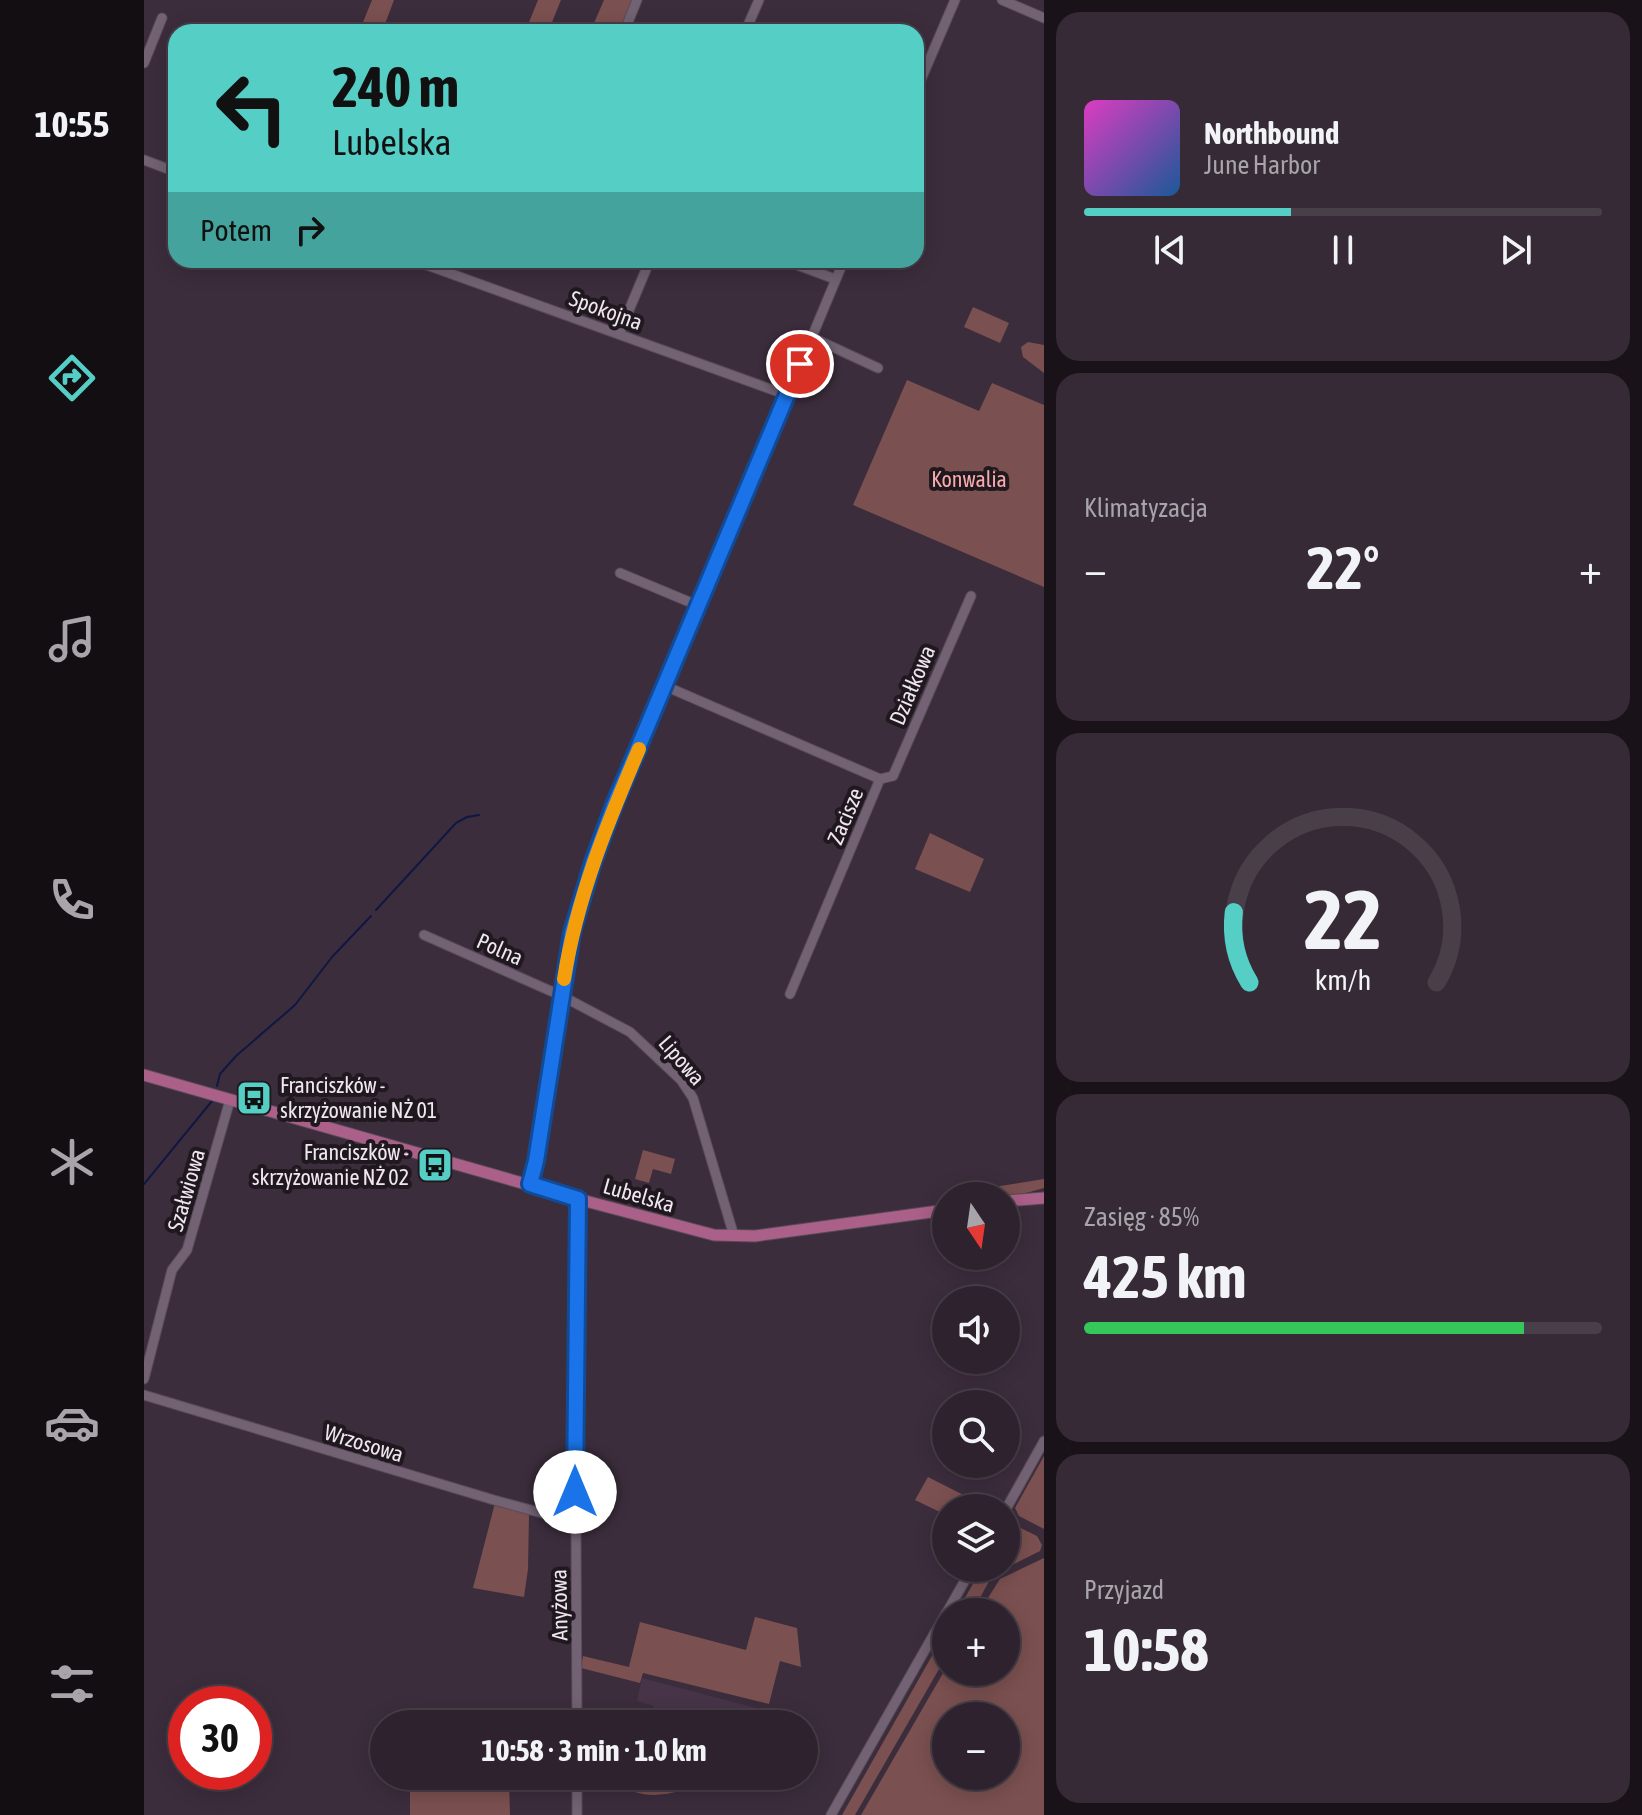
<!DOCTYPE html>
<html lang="pl">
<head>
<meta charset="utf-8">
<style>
  body { margin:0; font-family:"Asap Condensed",sans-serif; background:#352a35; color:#f1f3f6; height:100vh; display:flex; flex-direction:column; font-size:30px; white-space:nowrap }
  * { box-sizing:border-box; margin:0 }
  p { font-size:26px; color:#a7a4aa }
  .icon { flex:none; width:44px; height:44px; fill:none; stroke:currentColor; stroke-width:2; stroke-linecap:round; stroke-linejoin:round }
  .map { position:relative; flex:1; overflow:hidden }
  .details { display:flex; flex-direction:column; gap:12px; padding:12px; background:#191319; width:598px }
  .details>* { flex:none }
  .banner { position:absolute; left:24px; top:24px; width:756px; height:244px; border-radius:24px; box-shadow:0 4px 20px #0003,0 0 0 2px #483f49; background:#55cec5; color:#111; overflow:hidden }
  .needle { width:52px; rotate:167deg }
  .controls { position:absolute; left:788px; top:1182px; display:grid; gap:16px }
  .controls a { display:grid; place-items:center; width:88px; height:88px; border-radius:50%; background:#2d222d; box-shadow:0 4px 20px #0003,0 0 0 2px #483f49; font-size:40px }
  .speed { position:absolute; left:24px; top:1686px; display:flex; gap:16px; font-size:40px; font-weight:700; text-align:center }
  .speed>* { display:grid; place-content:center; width:104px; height:104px; border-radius:50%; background:#2d222d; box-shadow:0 4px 20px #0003,0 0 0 2px #483f49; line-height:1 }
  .speed .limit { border:12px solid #d22; background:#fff; color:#111 }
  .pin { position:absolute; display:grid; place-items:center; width:68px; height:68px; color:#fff; margin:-34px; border:4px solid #fff; border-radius:50%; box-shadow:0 2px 8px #0007 }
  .me { position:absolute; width:88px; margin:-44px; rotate:0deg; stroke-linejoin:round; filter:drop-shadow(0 0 6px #0008) }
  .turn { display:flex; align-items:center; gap:28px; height:168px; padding:0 32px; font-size:36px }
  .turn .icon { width:104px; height:104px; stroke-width:2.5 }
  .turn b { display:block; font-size:56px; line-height:68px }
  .then { display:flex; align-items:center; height:76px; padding:0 32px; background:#0003; gap:16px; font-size:30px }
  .big { font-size:60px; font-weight:700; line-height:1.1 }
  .details .tile { flex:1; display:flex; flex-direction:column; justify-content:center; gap:12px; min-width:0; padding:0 28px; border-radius:24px; background:#352a35 }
  .details .dial { align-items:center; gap:0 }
  .dial svg { height:208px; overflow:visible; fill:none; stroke:#483f49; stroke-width:7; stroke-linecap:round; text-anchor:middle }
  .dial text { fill:#f1f3f6; stroke:none }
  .song { display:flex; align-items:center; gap:24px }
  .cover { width:96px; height:96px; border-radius:12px; background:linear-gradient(135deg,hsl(310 70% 55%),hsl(210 70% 35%)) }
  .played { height:8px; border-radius:4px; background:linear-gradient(90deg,#55cec5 40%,#483f49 40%) }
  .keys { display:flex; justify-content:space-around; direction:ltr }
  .heat { display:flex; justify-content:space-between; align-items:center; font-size:44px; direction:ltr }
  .charge { height:12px; border-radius:6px; background:linear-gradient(90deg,#34c759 85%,#483f49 0) }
  .trip { position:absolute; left:226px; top:1710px; width:448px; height:80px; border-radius:40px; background:#2d222d; box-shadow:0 4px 20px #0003,0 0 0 2px #483f49; font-weight:700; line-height:80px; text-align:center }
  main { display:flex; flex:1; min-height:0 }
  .dock { display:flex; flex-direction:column; width:144px; justify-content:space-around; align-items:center; background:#120e12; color:#a7a4aa }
  .dock .icon { width:56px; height:56px }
  .dock .current { color:#55cec5 }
  .dock b { font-size:36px; color:#f1f3f6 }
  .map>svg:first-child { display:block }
</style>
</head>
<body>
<main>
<nav class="dock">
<b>10:55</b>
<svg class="icon current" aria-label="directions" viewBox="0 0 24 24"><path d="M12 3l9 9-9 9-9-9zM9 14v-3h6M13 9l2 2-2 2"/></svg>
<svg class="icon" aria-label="music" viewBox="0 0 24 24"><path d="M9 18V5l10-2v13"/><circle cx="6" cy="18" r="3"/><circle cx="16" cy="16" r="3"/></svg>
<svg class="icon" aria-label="phone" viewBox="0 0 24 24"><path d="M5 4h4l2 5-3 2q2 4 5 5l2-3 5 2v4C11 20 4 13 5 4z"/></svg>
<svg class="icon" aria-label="climate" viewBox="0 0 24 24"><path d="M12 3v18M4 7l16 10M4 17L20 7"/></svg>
<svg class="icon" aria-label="car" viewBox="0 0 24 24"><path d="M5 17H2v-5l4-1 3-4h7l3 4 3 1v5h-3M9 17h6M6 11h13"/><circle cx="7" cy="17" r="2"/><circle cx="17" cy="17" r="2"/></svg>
<svg class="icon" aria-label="filters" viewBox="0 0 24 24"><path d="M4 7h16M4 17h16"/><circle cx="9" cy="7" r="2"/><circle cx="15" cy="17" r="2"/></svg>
</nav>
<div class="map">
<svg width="900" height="1815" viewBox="0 0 900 1815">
  <rect width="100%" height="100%" fill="#3c2d3c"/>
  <path fill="#473448" d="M498,1678L662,1721L667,1762L660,1769V1724H506L510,1706L493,1701Z"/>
  <g fill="#7b5050" fill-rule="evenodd">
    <path d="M228,0H250L238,32H215Z"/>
    <path d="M394,0H417L404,32H381Z"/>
    <path d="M460,0H489L475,32H446Z"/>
    <path d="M829,307L865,323L856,343L820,327Z"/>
    <path d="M884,342L900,345V373L879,357L877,347Z"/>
    <path d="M763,380L835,411L848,383L900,405V587L709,505Z"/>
    <path d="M786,833L840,859L826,892L771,869Z"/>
    <path d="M499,1150L531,1159L527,1174L509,1169L505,1183L491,1179Z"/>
    <path d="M900,1179V1188C882,1193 865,1199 849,1194L850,1190L856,1186Z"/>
    <path d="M900,1456V1529L875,1516L871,1508Z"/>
    <path d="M784,1477L845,1508H802V1515L771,1500Z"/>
    <path d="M351,1503L385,1514L384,1569L380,1597L329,1588Z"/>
    <path d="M864,1522L893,1536L898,1545L896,1551L862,1568Z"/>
    <path d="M900,1558V1815H717L802,1668V1672H862V1612H835L856,1579ZM802,1716H862V1776H802Z"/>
    <path d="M838,1568H862L848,1576L828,1612H813Z"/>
    <path d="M611,1617L653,1628L657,1667L636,1661L625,1704L499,1673L496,1683L437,1668L439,1656L485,1667L496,1622L602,1650Z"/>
    <path d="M802,1631V1657L711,1815H698Z"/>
    <path d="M266,1776H344L365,1782L366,1815H266Z"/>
    <path d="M495,1776H563L564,1781C541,1790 514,1800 491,1792Z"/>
  </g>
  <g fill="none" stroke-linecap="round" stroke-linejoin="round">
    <g stroke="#0f1743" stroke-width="2">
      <path d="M232,910L312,823L323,817L335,815"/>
      <path d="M73,1086L76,1074L92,1056L151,1005L188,957L227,916"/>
      <path d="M0,1184L68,1101"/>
    </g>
    <defs>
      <g id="minor">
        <path d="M858,0L900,18"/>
        <path d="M480,32L493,0"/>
        <path d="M601,32L615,0"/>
        <path d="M0,63L18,18"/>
        <path d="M772,91L811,0"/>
        <path d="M0,160L32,172"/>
        <path d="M269,260L643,395"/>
        <path d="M640,260L691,279"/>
        <path d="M475,334L506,260"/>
        <path d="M667,337L734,368"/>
        <path d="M476,573L555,606"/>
        <path d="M521,686L736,779L646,994"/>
        <path d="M736,779L749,776L827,596"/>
        <path d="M280,935L418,996L486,1032L537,1080L549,1098L590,1236"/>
        <path d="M386,1184L392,1161L428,932L449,862L700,260"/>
        <path d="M0,1379L28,1270L43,1250L86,1100"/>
        <path d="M0,1395L350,1500L431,1522"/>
        <path d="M862,1509L900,1441"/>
        <path d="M803,1612L828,1568"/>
        <path d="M433,1724L431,1342L434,1199"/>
        <path d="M433,1776V1815"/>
        <path d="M687,1815L802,1613"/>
      </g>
      <g id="major">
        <path d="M0,1075L434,1199L570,1235L611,1236L802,1210"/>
        <path d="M862,1201L900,1198"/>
      </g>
    </defs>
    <use href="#minor" stroke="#584b58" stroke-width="11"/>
    <use href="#major" stroke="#584b58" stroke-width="13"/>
    <use href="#minor" stroke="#726273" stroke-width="9"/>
    <use href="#major" stroke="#ab6089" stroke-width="11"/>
  </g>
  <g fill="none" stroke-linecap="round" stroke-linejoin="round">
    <defs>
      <path id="route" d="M431,1492L434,1199L386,1184L392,1161L428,932L449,862L470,805L656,364"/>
    </defs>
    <use href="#route" stroke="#114b97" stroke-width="20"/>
    <use href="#route" stroke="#1a73e8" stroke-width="14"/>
    <path stroke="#f59e0b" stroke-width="14" d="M420,979C433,897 463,824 495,749"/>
  </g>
  <defs>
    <symbol id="bus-square" viewBox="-11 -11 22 22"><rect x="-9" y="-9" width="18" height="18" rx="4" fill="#55cec5" stroke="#1f181f"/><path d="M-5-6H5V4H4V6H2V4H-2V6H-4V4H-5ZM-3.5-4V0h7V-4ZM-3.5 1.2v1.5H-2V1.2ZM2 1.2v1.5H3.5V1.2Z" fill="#111"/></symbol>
  </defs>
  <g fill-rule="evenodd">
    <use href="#bus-square" x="90" y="1078" width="40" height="40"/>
    <use href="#bus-square" x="271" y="1145" width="40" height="40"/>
  </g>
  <g text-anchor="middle" stroke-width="8" stroke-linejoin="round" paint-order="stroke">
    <g font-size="22" fill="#f0e6f0" stroke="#1f181f">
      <text transform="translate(462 310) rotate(20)" y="8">Spokojna</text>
      <text transform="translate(768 685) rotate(-67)" y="8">Działkowa</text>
      <text transform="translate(701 816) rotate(-67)" y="8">Zacisze</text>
      <text transform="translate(356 949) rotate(24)" y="8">Polna</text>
      <text transform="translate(538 1060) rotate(49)" y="8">Lipowa</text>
      <text transform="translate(42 1190) rotate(-74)" y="8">Szałwiowa</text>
      <text transform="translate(495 1195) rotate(16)" y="8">Lubelska</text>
      <text transform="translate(220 1443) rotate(17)" y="8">Wrzosowa</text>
      <text transform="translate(415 1605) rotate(-91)" y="8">Anyżowa</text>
    </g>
    <g font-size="22" fill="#f8abab" stroke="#1f181f">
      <text x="825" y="487">Konwalia</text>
    </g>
    <g font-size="22" fill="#f0e6f0" stroke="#1f181f" text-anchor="start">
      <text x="136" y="1093">Franciszków -<tspan x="136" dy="25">skrzyżowanie NŻ 01</tspan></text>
      <text x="265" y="1160" text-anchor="end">Franciszków -<tspan x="265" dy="25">skrzyżowanie NŻ 02</tspan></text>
    </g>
  </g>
</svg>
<div class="controls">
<a><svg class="needle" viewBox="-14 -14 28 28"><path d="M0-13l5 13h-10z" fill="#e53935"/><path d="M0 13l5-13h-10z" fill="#a7a4aa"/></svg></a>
<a><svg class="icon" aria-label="sound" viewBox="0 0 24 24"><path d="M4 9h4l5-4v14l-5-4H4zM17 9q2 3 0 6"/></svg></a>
<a><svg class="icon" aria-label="search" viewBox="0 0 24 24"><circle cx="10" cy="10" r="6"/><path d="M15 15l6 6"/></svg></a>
<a><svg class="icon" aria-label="layers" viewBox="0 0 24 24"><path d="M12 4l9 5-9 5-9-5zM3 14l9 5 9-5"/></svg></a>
<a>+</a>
<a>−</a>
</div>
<div class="speed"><div class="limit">30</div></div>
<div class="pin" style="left:656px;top:364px;background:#d93025"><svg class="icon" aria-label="arrive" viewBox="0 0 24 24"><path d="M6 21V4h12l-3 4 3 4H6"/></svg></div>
<svg class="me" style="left:431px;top:1492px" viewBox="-20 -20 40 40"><circle r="19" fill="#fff"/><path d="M0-13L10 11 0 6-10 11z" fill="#1a73e8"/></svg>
<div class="trip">10:58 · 3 min · 1.0 km</div>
<div class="banner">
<div class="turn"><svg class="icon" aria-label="left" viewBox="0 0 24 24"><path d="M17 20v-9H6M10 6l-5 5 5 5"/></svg><div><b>240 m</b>Lubelska</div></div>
<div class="then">Potem<svg class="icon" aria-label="right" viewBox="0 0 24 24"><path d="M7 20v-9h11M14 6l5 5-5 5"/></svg></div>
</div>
</div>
<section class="details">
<div class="tile">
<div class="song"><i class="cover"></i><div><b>Northbound</b><p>June Harbor</p></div></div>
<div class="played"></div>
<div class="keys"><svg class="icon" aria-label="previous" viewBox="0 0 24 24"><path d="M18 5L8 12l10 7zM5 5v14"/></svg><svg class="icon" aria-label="pause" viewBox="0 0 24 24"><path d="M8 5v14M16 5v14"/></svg><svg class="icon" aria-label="next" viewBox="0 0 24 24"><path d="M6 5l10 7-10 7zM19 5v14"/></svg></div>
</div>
<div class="tile"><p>Klimatyzacja</p>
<div class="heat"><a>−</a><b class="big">22°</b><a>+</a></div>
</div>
<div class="tile dial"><svg viewBox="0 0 100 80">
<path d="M14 69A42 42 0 1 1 86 69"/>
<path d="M14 69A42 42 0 0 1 8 42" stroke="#55cec5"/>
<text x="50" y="56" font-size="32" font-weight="700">22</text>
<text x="50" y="72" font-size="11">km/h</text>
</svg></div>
<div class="tile"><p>Zasięg · 85%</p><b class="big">425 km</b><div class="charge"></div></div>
<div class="tile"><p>Przyjazd</p><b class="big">10:58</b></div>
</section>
</main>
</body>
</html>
